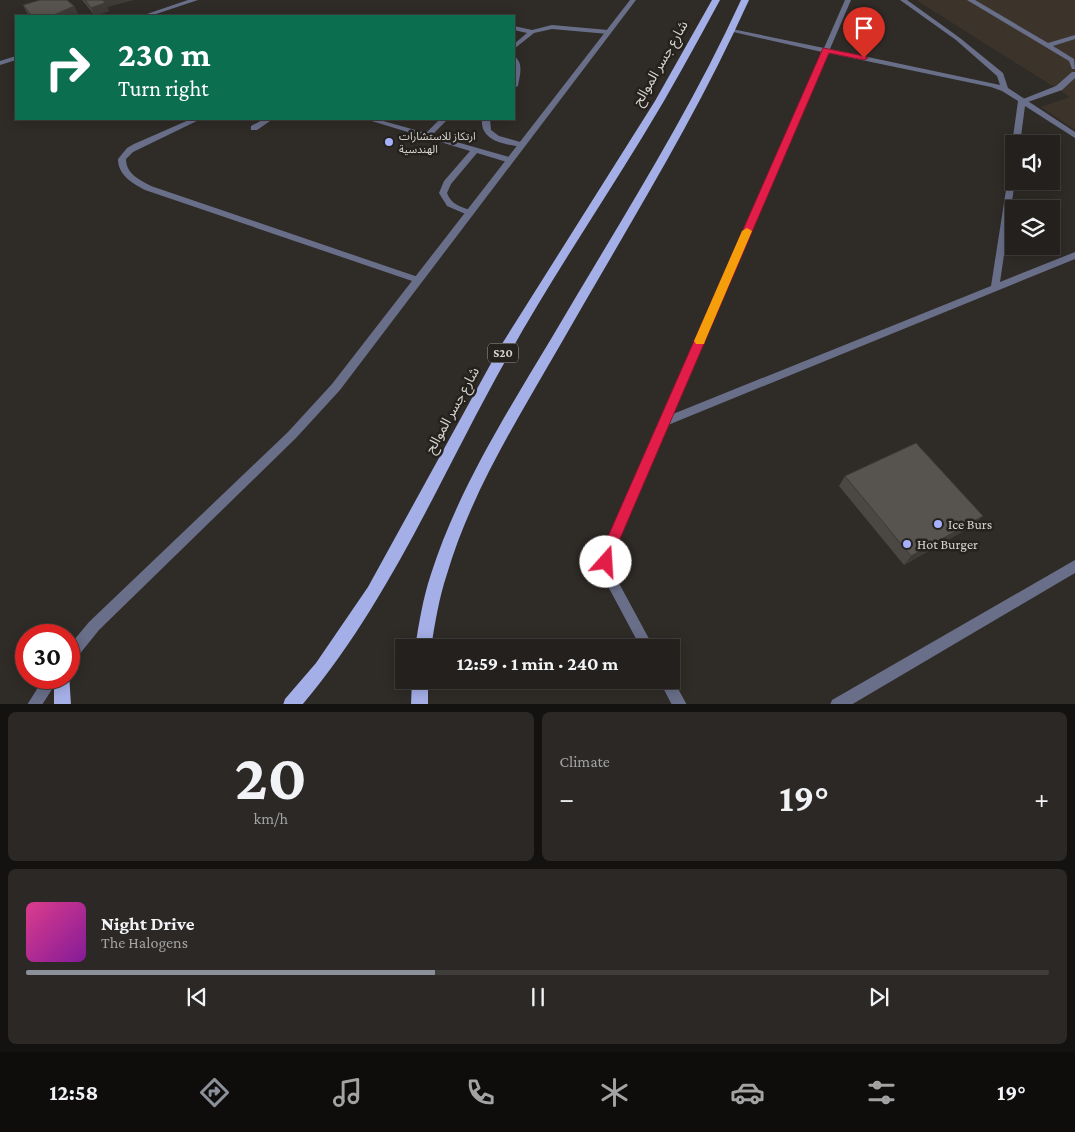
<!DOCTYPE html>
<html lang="en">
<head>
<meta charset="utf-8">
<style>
  body { margin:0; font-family:"Crimson Pro","Noto Sans Arabic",serif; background:#2b2826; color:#f1f3f6; height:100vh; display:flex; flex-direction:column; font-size:19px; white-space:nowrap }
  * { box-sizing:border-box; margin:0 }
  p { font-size:16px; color:#a3a3a4 }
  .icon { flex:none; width:28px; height:28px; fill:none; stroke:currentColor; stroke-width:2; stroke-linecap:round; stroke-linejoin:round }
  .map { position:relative; height:704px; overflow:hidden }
  .sheet { display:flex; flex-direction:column; gap:8px; padding:8px; background:#131210; flex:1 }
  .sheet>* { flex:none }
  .top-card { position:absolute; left:15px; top:15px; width:500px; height:105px; border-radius:0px; box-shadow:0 2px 12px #0003,0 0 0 1px #403e3b; background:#0b6e4f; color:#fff; overflow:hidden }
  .controls { position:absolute; left:1005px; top:135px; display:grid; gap:10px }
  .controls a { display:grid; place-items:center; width:55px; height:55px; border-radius:0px; background:#23201d; box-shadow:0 2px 12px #0003,0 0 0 1px #403e3b; font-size:25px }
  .speed { position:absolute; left:15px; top:624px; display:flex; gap:10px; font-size:25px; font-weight:700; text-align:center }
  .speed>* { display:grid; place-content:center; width:65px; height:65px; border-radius:50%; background:#23201d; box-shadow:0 2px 12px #0003,0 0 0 1px #403e3b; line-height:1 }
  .speed .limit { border:8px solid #d22; background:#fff; color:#111 }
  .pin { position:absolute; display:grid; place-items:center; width:42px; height:42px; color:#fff; margin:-51px -21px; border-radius:50% 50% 50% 0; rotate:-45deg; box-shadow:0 0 5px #0007 }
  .pin .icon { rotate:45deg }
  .me { position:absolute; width:55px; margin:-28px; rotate:19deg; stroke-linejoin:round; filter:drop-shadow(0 0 4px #0008) }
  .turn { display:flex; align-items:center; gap:18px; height:105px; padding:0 20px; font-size:22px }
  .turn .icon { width:65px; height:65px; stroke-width:2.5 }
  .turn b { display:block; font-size:35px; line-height:42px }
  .big { font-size:38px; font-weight:700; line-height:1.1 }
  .sheet .widget { flex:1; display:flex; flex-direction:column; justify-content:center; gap:8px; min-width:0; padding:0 18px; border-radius:8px; background:#2b2826 }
  .sheet .dial { align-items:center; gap:0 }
  .dial b { font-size:65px; line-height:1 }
  .song { display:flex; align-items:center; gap:15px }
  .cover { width:60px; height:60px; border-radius:8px; background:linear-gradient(135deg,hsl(330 70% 55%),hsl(290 70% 35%)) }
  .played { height:5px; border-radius:2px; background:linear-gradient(90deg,#8c9099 40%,#403e3b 40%) }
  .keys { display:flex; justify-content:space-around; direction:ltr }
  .heat { display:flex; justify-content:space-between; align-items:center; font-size:28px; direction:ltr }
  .sheet .tiles { flex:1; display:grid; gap:8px; grid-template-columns:1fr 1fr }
  .widget:last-child { grid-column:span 2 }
  .trip { position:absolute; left:395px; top:639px; width:285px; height:50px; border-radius:0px; background:#23201d; box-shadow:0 2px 12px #0003,0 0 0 1px #403e3b; font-weight:700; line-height:50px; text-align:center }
  .tabs { display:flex; height:80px; justify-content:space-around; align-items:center; background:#0e0d0c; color:#a3a3a4 }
  .tabs .icon { width:35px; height:35px }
  .tabs .current { color:#8c9099 }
  .tabs b { font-size:22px; color:#f1f3f6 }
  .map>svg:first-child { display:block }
</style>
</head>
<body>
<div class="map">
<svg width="1075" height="705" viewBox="0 0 1075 705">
  <rect width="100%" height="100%" fill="#2f2b27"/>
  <path fill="#3c342b" d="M916,0H1075V130L1041,107L1070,97Z"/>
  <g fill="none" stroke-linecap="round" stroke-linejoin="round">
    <g fill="#696e89" fill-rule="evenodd">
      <path d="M967,0H975L1048,43L1075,35V39L1053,46L1074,59L1075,69H1072L1069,61Z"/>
      <path d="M552,25L608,30L611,32L608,34L552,29L534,33L514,49V44L527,33L514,30V26L532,30Z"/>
      <path d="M514,56C524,63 520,75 518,86L514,88Z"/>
      <path d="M1072,72H1075V78L1062,90L1025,103H1022L1018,101L1056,86Z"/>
      <path d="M191,119H201L133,152L126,159C126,174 140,180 151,186L421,278L423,280L421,282H415L145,190C132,183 118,175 118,159L127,148L134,144Z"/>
      <path d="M264,119H273L257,130H251V126Z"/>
      <path d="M365,119H376L426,133L440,119H448L432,135L513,158L514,160L510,163L477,153L451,184L447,193C451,205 462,207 473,211L474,213L470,216L447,206L439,193L444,181L470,151Z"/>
      <path d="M482,119H490L491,130L499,136L524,143L525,145L521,147C504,144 480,141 482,119Z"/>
    </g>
    <g fill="#696e89" fill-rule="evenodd">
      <path d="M188,0H198L150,16H141Z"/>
      <path d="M845,0H851L830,49L1000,85L997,76L956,40L900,0H907L960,38L1003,73L1008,88L1075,132V138L1025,106L1020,144H1014L1013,146L1012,144L1018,101L1002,91L991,87L828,53L673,414L991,286L1011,158H1014L1015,181L1000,282L1075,252V259L668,425L613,554L612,569L614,574L654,648H641L603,577L600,569L601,554L822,52L729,31L732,29L824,48Z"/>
      <path d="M16,56V60L0,65V61Z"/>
      <path d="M671,676L687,705H672L659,680H671Z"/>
    </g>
    <g fill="#696e89" fill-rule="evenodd">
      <path d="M630,0H636L340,390L296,438L99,630L74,661L69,662V646L89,622L288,432L332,384Z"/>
      <path d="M1075,560V573L851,705H830L832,700Z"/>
      <path d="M44,678H59L42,705H27Z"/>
    </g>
    <g fill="#a5afe7" fill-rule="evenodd">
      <path d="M712,0H720C695,46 670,92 643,136C598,210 549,282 507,358C441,475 390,601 302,705H283L285,699L316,663L368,587L500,347L655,101Z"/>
      <path d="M741,0H749C695,120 624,233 559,347C517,420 471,493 447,574C439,598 435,623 431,648H415C419,623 423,598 431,574C458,490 506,414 551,339C616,228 687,118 741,0Z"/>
      <path d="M69,674L71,705H54V678H69Z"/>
      <path d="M412,680H428V705H411Z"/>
    </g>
  </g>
  <g fill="#4b4743">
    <path d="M82,0H133L107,7L109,11L95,16Z"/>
    <path d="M23,5L74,6L78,14L72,16H30L27,13Z"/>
    <path d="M845,476L974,525L904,565L839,486Z"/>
  </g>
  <g fill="#3d3a37">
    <path d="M103,0H133L107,7L109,11L95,16L91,8Z"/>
    <path d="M74,6L78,14L72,16H52Z"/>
    <path d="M983,516L974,525L904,565L911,556Z"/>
  </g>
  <g fill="#57534e" stroke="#3d3a37">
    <path d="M40,0H67L74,6L52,16L49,14L43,16H32L23,5Z"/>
    <path d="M85,0H103L105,3L91,8Z"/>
    <path d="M916,443L983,516L911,556L845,476Z"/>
  </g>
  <path fill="#e11d48" stroke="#92132f" d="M823,48L864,56L868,58L864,60L829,53L616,548L611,566L606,568L601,566L599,562L603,548Z"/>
  <path fill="#f59e0b" d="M747,228L752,231L705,341L704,344H696L694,341L742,231Z"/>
  <g fill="#a5b1fc" stroke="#25211d" stroke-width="2">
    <circle cx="389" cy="142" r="5"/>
    <circle cx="938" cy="524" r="5"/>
    <circle cx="907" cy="544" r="5"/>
  </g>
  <g text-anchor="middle" stroke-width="5" stroke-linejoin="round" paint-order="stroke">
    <g font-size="11" fill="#d6d4d1" stroke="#25211d" text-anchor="start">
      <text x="399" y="140">ارتكاز للاستشارات<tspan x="399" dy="13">الهندسية</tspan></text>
    </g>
    <rect fill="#25211d" stroke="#a19e9b" stroke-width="1" x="488" y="343.5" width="30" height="19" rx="4"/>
    <g font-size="12" font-weight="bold" fill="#d6d4d1">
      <text x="503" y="357">S20</text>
    </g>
    <g font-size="14" fill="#d6d4d1" stroke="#25211d">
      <text transform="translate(660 63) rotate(-60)" y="5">شارع جسر الموالح</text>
      <text transform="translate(452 410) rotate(-61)" y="5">شارع جسر الموالح</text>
    </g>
    <g font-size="14" fill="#d6d4d1" stroke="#25211d" text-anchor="start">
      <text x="948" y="529">Ice Burs</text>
      <text x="917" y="549">Hot Burger</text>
    </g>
  </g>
</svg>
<div class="controls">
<a><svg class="icon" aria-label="sound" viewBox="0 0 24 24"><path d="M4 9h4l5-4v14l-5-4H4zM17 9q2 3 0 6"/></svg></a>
<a><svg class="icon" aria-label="layers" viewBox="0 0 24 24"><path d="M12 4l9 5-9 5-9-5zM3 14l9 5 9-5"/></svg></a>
</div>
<div class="speed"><div class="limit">30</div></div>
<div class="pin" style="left:864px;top:58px;background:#d93025"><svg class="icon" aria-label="arrive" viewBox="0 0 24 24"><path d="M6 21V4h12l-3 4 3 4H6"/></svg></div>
<svg class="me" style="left:606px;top:562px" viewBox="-20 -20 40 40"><circle r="19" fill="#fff"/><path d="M0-13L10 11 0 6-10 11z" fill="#e11d48"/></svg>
<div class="trip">12:59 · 1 min · 240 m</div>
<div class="top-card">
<div class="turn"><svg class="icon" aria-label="right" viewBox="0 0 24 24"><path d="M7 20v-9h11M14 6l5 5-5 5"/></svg><div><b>230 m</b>Turn right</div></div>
</div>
</div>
<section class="sheet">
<div class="tiles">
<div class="widget dial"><b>20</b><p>km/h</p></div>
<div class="widget"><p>Climate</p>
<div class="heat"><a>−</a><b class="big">19°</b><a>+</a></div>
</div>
<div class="widget">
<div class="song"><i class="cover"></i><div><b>Night Drive</b><p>The Halogens</p></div></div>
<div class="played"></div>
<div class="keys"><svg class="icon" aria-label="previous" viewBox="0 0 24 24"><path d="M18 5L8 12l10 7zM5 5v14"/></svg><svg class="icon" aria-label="pause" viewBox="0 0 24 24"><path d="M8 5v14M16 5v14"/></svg><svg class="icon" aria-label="next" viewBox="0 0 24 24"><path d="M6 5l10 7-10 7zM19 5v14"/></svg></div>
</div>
</div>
</section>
<nav class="tabs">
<b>12:58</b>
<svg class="icon current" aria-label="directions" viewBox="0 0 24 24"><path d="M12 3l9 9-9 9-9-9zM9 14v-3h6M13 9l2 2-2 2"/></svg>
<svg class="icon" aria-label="music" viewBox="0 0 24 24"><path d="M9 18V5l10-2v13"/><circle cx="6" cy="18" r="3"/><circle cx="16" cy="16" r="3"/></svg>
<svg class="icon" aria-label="phone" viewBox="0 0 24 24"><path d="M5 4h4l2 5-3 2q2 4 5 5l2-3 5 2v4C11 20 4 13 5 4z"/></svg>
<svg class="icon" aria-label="climate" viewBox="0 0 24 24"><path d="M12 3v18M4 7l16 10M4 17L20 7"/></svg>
<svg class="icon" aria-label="car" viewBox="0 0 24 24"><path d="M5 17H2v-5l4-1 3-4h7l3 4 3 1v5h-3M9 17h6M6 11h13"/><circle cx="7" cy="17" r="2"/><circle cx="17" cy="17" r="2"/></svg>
<svg class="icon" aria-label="filters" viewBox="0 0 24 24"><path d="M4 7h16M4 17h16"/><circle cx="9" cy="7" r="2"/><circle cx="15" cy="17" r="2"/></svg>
<b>19°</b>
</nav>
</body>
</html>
